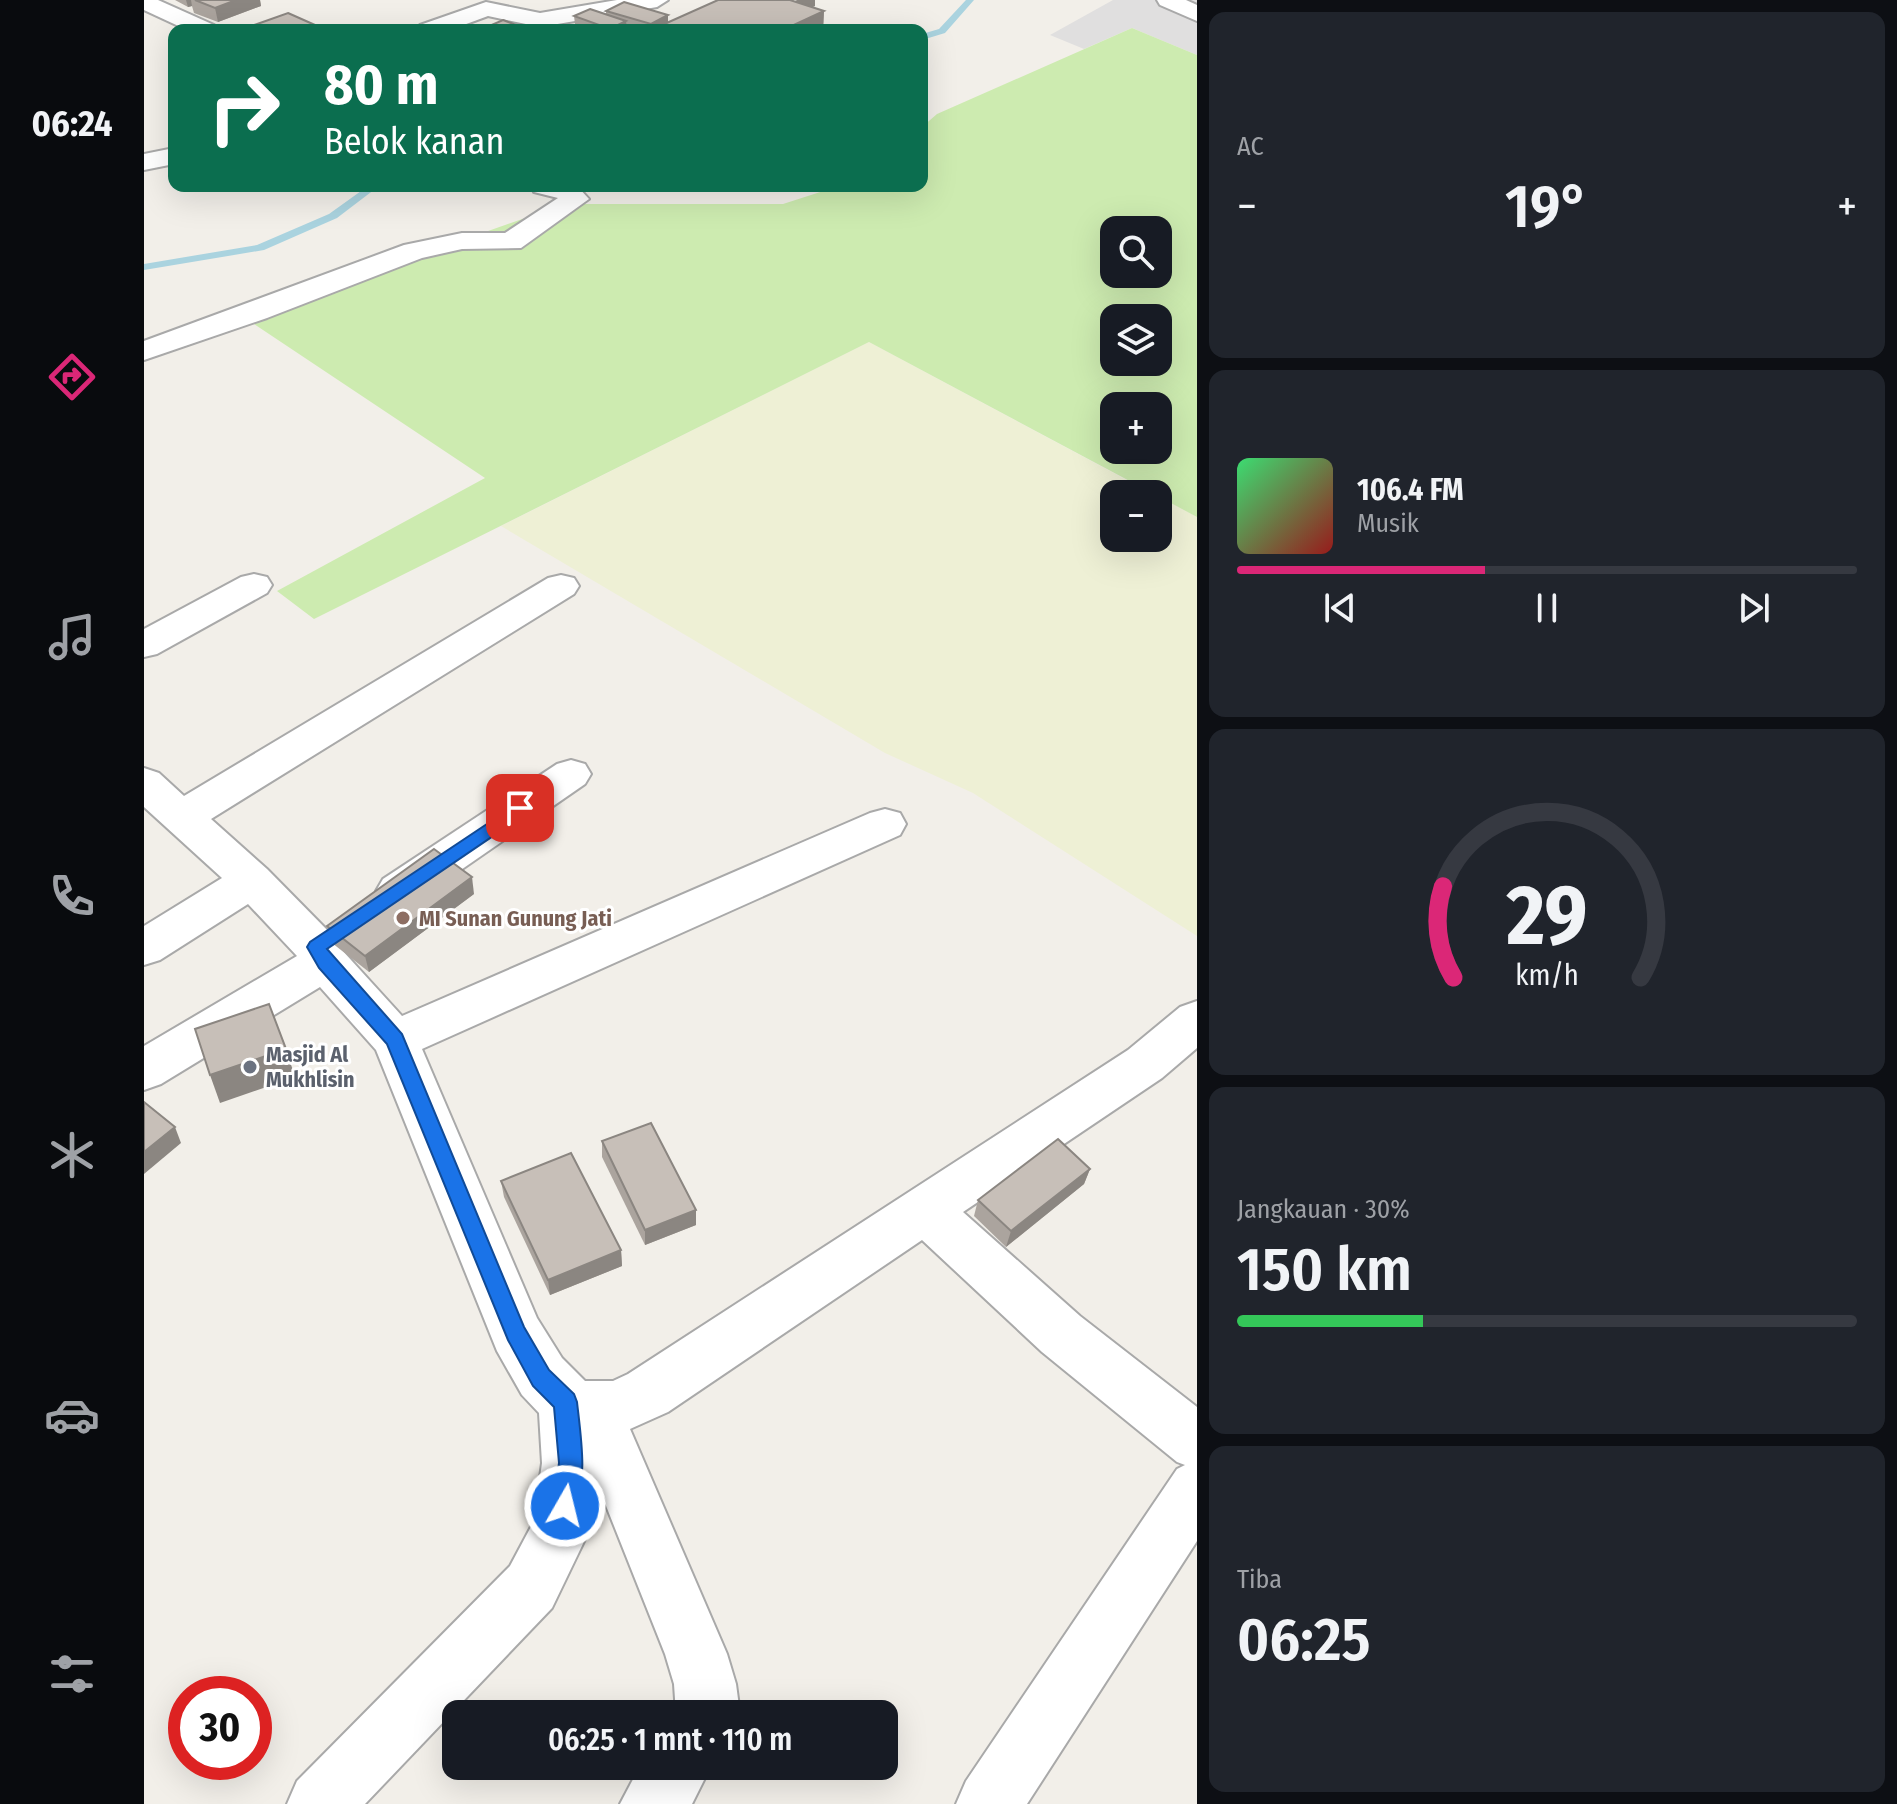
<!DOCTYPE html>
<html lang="id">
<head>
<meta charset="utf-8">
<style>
  body { margin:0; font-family:"Fira Sans Condensed",sans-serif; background:#20242c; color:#f1f3f6; height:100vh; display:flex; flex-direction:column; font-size:30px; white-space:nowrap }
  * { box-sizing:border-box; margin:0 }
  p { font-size:26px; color:#9ea1a6 }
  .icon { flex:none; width:44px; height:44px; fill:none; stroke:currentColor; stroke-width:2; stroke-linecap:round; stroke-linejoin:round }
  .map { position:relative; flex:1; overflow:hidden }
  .drawer { display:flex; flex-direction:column; gap:12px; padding:12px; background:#0d0f14; width:700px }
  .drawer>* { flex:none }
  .guide { position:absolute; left:24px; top:24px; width:760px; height:168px; border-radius:16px; box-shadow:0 8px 32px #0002; background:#0b6e4f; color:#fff; overflow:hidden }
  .buttons { position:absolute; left:956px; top:216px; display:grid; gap:16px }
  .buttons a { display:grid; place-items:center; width:72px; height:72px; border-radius:16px; background:#171b24; box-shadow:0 8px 32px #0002; font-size:40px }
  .speed { position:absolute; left:24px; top:1676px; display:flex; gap:16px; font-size:40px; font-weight:700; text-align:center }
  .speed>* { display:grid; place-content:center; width:104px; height:104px; border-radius:50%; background:#171b24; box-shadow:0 8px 32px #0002; line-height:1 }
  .speed .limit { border:12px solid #d22; background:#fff; color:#111 }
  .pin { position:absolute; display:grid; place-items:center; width:68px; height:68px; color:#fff; margin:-34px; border-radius:16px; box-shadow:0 4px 12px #0006 }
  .me { position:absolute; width:88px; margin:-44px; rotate:8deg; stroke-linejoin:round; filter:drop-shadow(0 0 6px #0008) }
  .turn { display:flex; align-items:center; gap:28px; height:168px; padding:0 24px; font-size:36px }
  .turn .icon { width:104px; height:104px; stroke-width:2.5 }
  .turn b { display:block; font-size:56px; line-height:68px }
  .big { font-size:60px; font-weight:600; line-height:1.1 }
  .drawer .widget { flex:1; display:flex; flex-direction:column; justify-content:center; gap:12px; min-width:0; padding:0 28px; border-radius:16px; background:#20242c }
  .drawer .dial { align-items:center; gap:0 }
  .dial svg { height:208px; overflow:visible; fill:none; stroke:#363941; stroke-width:7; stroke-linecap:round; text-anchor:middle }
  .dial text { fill:#f1f3f6; stroke:none }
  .song { display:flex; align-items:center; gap:24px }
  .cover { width:96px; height:96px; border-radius:12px; background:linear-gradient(135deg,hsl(140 70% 55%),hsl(0 70% 35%)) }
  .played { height:8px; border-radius:4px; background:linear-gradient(90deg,#db2777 40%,#363941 40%) }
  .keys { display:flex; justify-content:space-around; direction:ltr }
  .heat { display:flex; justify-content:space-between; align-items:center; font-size:44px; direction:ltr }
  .charge { height:12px; border-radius:6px; background:linear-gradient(90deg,#34c759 30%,#363941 0) }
  .trip { position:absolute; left:298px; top:1700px; width:456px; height:80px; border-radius:16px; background:#171b24; box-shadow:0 8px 32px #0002; font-weight:600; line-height:80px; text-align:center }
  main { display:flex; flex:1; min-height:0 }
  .tabs { display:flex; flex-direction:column; width:144px; justify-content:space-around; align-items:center; background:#090b0e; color:#9ea1a6 }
  .tabs .icon { width:56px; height:56px }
  .tabs .on { color:#db2777 }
  .tabs b { font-size:36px; color:#f1f3f6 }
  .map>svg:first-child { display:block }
</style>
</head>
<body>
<main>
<nav class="tabs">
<b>06:24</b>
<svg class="icon on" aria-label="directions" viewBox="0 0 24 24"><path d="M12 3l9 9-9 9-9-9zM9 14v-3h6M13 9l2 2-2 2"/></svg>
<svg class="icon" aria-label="music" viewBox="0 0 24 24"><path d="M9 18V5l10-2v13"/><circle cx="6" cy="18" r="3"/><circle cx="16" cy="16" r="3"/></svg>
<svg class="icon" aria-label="phone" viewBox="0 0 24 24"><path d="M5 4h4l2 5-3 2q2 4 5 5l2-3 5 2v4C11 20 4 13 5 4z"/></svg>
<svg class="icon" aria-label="climate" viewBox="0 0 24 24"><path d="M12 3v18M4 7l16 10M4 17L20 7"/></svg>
<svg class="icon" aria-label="car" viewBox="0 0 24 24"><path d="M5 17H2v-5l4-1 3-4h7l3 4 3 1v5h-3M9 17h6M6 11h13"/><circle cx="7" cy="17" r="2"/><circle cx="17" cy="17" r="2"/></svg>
<svg class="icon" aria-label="filters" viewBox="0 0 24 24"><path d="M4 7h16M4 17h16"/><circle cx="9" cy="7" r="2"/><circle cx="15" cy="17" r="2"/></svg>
</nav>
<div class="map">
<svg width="1053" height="1804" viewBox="0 0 1053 1804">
  <rect width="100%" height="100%" fill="#f2efe9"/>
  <path fill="#e0dfdf" d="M969,0H1053V55L988,28L940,49L906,35Z"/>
  <path fill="#eef0d5" d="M725,342L1009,494H970V538H1014V496L1053,517V936L829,793L741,753L357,526Z"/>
  <path fill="#cdebb0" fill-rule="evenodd" d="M988,28L1053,55V517L725,342L170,619L133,591L341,478L107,322L262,260L421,204H639L695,186H778V127L793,114ZM970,230H1014V274H970ZM970,318H1014V362H970ZM970,406H1014V450H970Z"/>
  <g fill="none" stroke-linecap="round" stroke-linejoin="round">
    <g fill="#aad3df" fill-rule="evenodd">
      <path d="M822,0H830L801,33L778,40V34L795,29Z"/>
      <path d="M224,186H235L193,218L120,250L0,270V264L113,245L185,214Z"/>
    </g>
    <defs>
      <g id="minor">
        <path d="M0,0H14L70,25L74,30H43L0,10Z"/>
        <path d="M473,0H524L513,7L396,27L344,16L306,30H272L276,25L342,2L396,13Z"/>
        <path d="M1013,0H1042L1053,5V21L1016,5Z"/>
        <path d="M30,148V164L0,170V154Z"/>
        <path d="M387,186H433L445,199L377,248L318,249L278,258L123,318L0,360V341L260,245L318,233H361L414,198L390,192Z"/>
        <path d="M110,574L123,577L128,585L123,593L13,654L0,657V629L97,577Z"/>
        <path d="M417,575L430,578L435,586L430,594L67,819L123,869L188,935L197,949L258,1016L726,813L741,809L756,813L762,824L756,835L278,1049L393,1318L418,1358L441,1381H469L484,1374L984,1050L1036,1007L1053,1001V1048L1018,1078L819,1212L936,1316L1053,1407V1541L883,1804H812L822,1781L1033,1469L1041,1465L1033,1462L898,1352L778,1240L524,1412L486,1429L583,1654L592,1684L596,1714H532L530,1684L521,1654L453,1483L447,1527L408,1608L221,1804H143L153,1781L366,1566L390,1521L398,1463L395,1413L378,1395L353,1351L232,1050L176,987L17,1084L0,1090V1046L153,956L104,904L16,960L0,965V926L78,878L0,807V768L15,773L40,796L404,578Z"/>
        <path d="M427,760L441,764L447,774L441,784L269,903L254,907L239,903L232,891L239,879L413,764Z"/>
        <path d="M496,1766H567L548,1804H476Z"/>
      </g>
    </defs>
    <use href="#minor" stroke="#a9a9a9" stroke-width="4"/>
    <use href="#minor" fill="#fff" fill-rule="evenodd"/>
  </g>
  <g fill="#aba49e">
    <path d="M31,0H116L117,6L74,22L50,13L48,6L44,7Z"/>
    <path d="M671,6L668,7L680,11L679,30H500L482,25L483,29L480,30H449L431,24L430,16L462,14V11L524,22Z"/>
    <path d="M330,894L225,972L188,943L183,926Z"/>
    <path d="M458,1141L552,1225L501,1245L458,1157Z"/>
    <path d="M946,1169L940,1184L862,1247L830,1216L834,1200Z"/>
    <path d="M357,1181L477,1250L478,1266L406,1295L360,1197Z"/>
  </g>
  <g fill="#8b8681">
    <path d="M42,0H47L48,6L44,7Z"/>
    <path d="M92,0H116L117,6L74,22L71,8Z"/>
    <path d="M653,0H671V6L644,18L645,4Z"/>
    <path d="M680,11L679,30H639Z"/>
    <path d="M524,15V23L507,30V24Z"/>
    <path d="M482,21L483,29L480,30H466V29Z"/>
    <path d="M328,877L330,894L225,972L221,956Z"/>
    <path d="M142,1049L151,1077L76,1103L66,1075Z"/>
    <path d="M31,1127L37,1143L0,1174V1152Z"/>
    <path d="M946,1169L940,1184L862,1247L867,1231Z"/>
    <path d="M552,1210V1225L501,1245V1230Z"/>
    <path d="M477,1250L478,1266L406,1295L404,1280Z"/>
  </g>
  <g fill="#c7bfb8" stroke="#8b8681" stroke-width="2">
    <path d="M51,0H92L71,8Z"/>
    <path d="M574,0H646L680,11L639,30H507Z"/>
    <path d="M480,2L524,15L507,24L462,11Z"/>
    <path d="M446,9L482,21L466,29L430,16Z"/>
    <path d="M144,13L180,29L102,30L99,29Z"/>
    <path d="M359,20L385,30H336Z"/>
    <path d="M290,849L328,877L221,956L183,926Z"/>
    <path d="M125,1004L142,1049L66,1075L51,1029Z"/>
    <path d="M0,1102L31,1127L0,1152Z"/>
    <path d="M507,1123L552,1210L501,1230L458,1141Z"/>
    <path d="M914,1139L946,1169L867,1231L834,1200Z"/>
    <path d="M427,1153L477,1250L404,1280L357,1181Z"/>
  </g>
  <path fill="#1a73e8" stroke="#114b97" stroke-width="2" d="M376,802L383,804L385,808L383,813L183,949L258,1034L380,1327L405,1370L430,1394L433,1402C437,1438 444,1479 430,1514L421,1518L412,1514L409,1506L415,1463L410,1407L389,1386L364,1340L243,1044L175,968L163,947L166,942Z"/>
  <circle fill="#8d6e63" stroke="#fff" stroke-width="3" cx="259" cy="918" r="8"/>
  <circle fill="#6b7280" stroke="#fff" stroke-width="3" cx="106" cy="1067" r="8"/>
  <g text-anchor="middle" stroke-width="6" stroke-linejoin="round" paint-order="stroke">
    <g font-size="22" font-weight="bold" fill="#785e54" stroke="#fff" text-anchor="start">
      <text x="275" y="926">MI Sunan Gunung Jati</text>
    </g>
    <g font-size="22" font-weight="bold" fill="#5b616d" stroke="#fff" text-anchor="start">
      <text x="122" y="1062">Masjid Al<tspan x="122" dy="25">Mukhlisin</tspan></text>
    </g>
  </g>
</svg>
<div class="buttons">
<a><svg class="icon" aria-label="search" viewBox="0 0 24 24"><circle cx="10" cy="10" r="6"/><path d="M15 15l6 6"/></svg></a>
<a><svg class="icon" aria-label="layers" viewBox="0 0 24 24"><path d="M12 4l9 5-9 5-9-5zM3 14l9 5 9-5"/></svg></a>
<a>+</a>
<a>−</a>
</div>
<div class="speed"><div class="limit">30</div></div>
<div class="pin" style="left:376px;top:808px;background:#d93025"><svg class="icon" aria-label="arrive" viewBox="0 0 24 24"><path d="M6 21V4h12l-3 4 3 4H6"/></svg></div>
<svg class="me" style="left:421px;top:1506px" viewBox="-20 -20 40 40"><circle r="17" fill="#1a73e8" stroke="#fff" stroke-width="3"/><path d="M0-11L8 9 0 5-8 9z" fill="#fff"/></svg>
<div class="trip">06:25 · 1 mnt · 110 m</div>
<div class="guide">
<div class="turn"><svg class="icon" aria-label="right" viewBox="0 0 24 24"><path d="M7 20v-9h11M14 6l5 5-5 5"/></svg><div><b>80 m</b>Belok kanan</div></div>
</div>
</div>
<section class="drawer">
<div class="widget"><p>AC</p>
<div class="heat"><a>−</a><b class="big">19°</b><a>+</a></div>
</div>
<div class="widget">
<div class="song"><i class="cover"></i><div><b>106.4 FM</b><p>Musik</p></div></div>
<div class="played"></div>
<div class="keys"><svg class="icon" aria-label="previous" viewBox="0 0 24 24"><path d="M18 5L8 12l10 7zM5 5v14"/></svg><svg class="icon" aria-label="pause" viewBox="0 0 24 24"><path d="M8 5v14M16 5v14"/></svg><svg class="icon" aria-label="next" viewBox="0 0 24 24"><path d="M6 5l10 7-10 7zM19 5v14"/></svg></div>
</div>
<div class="widget dial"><svg viewBox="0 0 100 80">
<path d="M14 69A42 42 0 1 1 86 69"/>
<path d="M14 69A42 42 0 0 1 10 34" stroke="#db2777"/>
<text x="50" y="56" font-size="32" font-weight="700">29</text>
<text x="50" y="72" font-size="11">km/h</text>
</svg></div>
<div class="widget"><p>Jangkauan · 30%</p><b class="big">150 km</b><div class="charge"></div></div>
<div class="widget"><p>Tiba</p><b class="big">06:25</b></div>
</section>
</main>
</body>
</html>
